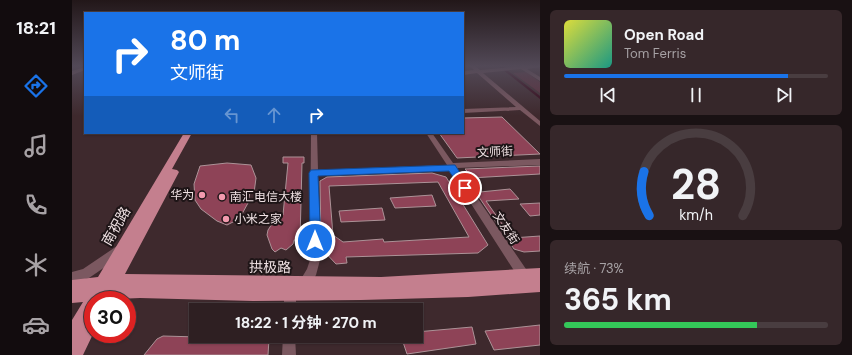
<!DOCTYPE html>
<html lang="zh">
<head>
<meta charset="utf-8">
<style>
  body { margin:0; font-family:"DM Sans","Noto Sans SC",sans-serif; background:#36272a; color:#f1f3f6; height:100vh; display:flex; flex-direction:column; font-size:15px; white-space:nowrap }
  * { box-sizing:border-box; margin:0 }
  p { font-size:13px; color:#a7a2a5 }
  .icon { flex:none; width:22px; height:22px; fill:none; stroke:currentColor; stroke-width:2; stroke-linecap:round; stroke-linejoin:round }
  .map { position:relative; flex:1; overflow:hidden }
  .panel { display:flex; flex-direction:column; gap:10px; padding:10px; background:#191113; width:312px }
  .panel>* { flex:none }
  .banner { position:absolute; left:12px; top:12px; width:380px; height:122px; border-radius:0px; box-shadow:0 1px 3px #0004,0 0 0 1px #493d40; background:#1a73e8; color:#fff; overflow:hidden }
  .speed { position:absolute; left:12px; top:291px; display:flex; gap:8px; font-size:20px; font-weight:700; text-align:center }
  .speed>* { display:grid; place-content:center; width:52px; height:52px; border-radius:50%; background:#2e1f22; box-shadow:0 1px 3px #0004,0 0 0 1px #493d40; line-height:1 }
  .speed .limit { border:6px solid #d22; background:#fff; color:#111 }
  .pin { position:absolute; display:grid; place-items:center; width:34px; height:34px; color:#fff; margin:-17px; border:2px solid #fff; border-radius:50%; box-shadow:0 1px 4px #0007 }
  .me { position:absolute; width:44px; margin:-22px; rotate:0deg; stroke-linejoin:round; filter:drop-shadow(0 0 3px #0008) }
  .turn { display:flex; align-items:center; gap:14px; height:84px; padding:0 20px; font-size:18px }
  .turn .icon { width:52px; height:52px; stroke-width:2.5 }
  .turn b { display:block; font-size:28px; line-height:34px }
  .lanes { display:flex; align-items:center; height:38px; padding:0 20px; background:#0003; justify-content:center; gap:20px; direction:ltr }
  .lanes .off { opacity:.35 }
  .big { font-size:30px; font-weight:700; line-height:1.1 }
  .panel .card { flex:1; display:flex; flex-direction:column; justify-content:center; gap:6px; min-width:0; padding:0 14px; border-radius:6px; background:#36272a }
  .panel .dial { align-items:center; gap:0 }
  .dial svg { height:104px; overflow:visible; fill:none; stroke:#493d40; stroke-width:7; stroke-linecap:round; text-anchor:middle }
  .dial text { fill:#f1f3f6; stroke:none }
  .song { display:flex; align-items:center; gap:12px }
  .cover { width:48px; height:48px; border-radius:6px; background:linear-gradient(135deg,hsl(60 70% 55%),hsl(170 70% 35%)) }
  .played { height:4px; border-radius:2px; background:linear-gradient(90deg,#1a73e8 85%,#493d40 85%) }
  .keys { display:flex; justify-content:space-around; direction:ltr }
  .charge { height:6px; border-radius:3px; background:linear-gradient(90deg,#34c759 73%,#493d40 0) }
  .trip { position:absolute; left:117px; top:303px; width:234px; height:40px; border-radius:0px; background:#2e1f22; box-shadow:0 1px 3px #0004,0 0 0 1px #493d40; font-weight:700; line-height:40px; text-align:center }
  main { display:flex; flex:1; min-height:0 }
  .tabs { display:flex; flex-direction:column; width:72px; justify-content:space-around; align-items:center; background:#120c0e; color:#a7a2a5 }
  .tabs .icon { width:28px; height:28px }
  .tabs .active { color:#1a73e8 }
  .tabs b { font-size:18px; color:#f1f3f6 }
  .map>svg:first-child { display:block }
</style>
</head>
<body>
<main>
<nav class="tabs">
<b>18:21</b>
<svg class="icon active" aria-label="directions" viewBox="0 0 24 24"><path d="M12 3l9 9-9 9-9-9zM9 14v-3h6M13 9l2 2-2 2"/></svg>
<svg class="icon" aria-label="music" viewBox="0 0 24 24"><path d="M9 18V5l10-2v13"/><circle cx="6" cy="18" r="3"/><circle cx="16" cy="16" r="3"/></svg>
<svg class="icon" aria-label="phone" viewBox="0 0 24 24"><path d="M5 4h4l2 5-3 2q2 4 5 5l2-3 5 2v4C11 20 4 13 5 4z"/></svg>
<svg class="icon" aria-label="climate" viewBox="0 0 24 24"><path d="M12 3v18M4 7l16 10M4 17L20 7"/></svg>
<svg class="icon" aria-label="car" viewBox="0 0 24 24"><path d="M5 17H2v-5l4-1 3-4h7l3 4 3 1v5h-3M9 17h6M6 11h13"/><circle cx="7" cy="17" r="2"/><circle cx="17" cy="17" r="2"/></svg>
</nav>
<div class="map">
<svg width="468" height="355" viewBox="0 0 468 355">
  <rect width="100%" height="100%" fill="#3e292d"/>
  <path fill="#602c3a" d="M454,72L468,82V93L441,73Z"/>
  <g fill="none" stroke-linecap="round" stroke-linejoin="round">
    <path fill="#320012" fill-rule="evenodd" d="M426,66H430L468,96V99Z"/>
  </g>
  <g fill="#8e4357" stroke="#ac9297" fill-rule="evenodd">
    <path d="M430,117L468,154L385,158L367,133H391V118Z"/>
    <path d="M211,157H232V163H230L228,240H222L221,244L214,250L209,248L203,252L200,249L195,235L196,230L202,221L211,215L216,163H211Z"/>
    <path d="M155,163L179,165L184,178L182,193L178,192L176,203L170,214L165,220L155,225L145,221L129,209L123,200L122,184L128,166Z"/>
    <path d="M468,166V174L398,178L408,192L438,189L447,199L414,201L440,238L468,236V251L452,252L442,249L390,172L395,171L393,169Z"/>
    <path d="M360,173L374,177L416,245L406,253L274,257L275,263L264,264L249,248L248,181L255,177ZM366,182L397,237L312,242L311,239L271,242L261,235L257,186Z"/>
    <path d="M360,195L364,206L323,208L318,198Z"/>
    <path d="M468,203V215L458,216L448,204Z"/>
    <path d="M310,208L313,220L269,222L267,211Z"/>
    <path d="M468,325V345L422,350L413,331Z"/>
    <path d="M400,327L404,344L335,354L329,336H344V332Z"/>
    <path d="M91,336L197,339L196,355H72L85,339Z"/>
  </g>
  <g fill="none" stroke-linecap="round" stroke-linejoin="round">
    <g fill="#7b5860" fill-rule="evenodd">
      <path d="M398,66H403L408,70L452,66H468V67L455,69L468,77V81L449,69L411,73L468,121V126L448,110L391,113V109L444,107L405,73L391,75V71L402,70Z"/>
      <path d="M13,67V70L0,75V71Z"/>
      <path d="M239,133H245L246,170L375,165L354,133H360L381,163L468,159V165L385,168L456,272L457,276L456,280L452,281L448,280L378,171L246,176L248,260L244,275L236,288L232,290L228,288L226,284L235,269L238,260Z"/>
      <path d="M45,246L49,248L50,251L46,258L17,278L0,282V272L11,269Z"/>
      <path d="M218,288L222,290L224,294V310H212V294L214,290Z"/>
      <path d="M211,336H223L224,355H210Z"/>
    </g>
    <path fill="#c47f8e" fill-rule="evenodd" d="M112,133H120L100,169L105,170L107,172L53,274L309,277L468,268V292L396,297L289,300L181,301L68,298L21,300V334L11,355H0V320L11,302L0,303V280L26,277Z"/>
  </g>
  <linearGradient id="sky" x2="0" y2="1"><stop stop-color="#221719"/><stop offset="0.57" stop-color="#524957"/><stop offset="1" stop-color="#524957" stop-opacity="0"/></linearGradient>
  <rect width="468" height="116" fill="url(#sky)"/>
  <path fill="#1a73e8" stroke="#114b97" d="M380,165H383L396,185L398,188L396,190H390L377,171L246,176L249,241L247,245L243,246L239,245L238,241L237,173L239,170Z"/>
  <g fill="#f29aae" stroke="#1e1517" stroke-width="1.5">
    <circle cx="130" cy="195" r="4"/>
    <circle cx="150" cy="197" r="4"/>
    <circle cx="154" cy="219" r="4"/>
  </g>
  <g text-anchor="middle" stroke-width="4" stroke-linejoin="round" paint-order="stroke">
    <g font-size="12" fill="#efe1e3" stroke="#1e1517">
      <text transform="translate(423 152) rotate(-3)" y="4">文师街</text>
      <text transform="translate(434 228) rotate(56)" y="4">文友街</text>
    </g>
    <g font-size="12" fill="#efe1e3" stroke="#1e1517" text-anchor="start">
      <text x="122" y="199" text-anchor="end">华为</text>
      <text x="158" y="201">南汇电信大楼</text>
      <text x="162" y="223">小米之家</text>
    </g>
    <g font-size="14" fill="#efe1e3" stroke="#1e1517">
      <text transform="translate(44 226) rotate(-60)" y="5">南祝路</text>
      <text transform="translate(198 267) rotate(1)" y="5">拱极路</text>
    </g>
  </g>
</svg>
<div class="speed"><div class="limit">30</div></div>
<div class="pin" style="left:393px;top:188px;background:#d93025"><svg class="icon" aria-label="arrive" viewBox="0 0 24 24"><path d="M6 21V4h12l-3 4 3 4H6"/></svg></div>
<svg class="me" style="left:243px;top:241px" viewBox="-20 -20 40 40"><circle r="17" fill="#1a73e8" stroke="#fff" stroke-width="3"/><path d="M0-11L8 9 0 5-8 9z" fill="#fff"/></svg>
<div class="trip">18:22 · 1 分钟 · 270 m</div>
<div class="banner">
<div class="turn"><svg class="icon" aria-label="right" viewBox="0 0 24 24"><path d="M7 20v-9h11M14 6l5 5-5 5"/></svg><div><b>80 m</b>文师街</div></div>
<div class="lanes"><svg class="icon off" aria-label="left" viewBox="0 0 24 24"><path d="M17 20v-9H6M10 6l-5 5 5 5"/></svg><svg class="icon off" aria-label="ahead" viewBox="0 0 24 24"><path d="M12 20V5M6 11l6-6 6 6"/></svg><svg class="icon" aria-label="right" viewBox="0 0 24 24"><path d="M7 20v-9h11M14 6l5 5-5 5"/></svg></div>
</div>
</div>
<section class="panel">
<div class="card">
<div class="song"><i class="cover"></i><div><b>Open Road</b><p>Tom Ferris</p></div></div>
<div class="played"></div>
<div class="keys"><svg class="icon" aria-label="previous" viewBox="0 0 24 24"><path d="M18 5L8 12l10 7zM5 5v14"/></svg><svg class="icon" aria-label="pause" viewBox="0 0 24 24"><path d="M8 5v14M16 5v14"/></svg><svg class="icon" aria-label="next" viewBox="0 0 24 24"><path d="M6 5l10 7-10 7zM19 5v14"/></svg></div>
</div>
<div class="card dial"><svg viewBox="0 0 100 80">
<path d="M14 69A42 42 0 1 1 86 69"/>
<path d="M14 69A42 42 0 0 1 10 35" stroke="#1a73e8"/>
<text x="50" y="56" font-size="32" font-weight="700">28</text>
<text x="50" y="72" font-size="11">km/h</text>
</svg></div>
<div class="card"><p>续航 · 73%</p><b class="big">365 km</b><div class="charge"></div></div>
</section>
</main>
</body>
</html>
